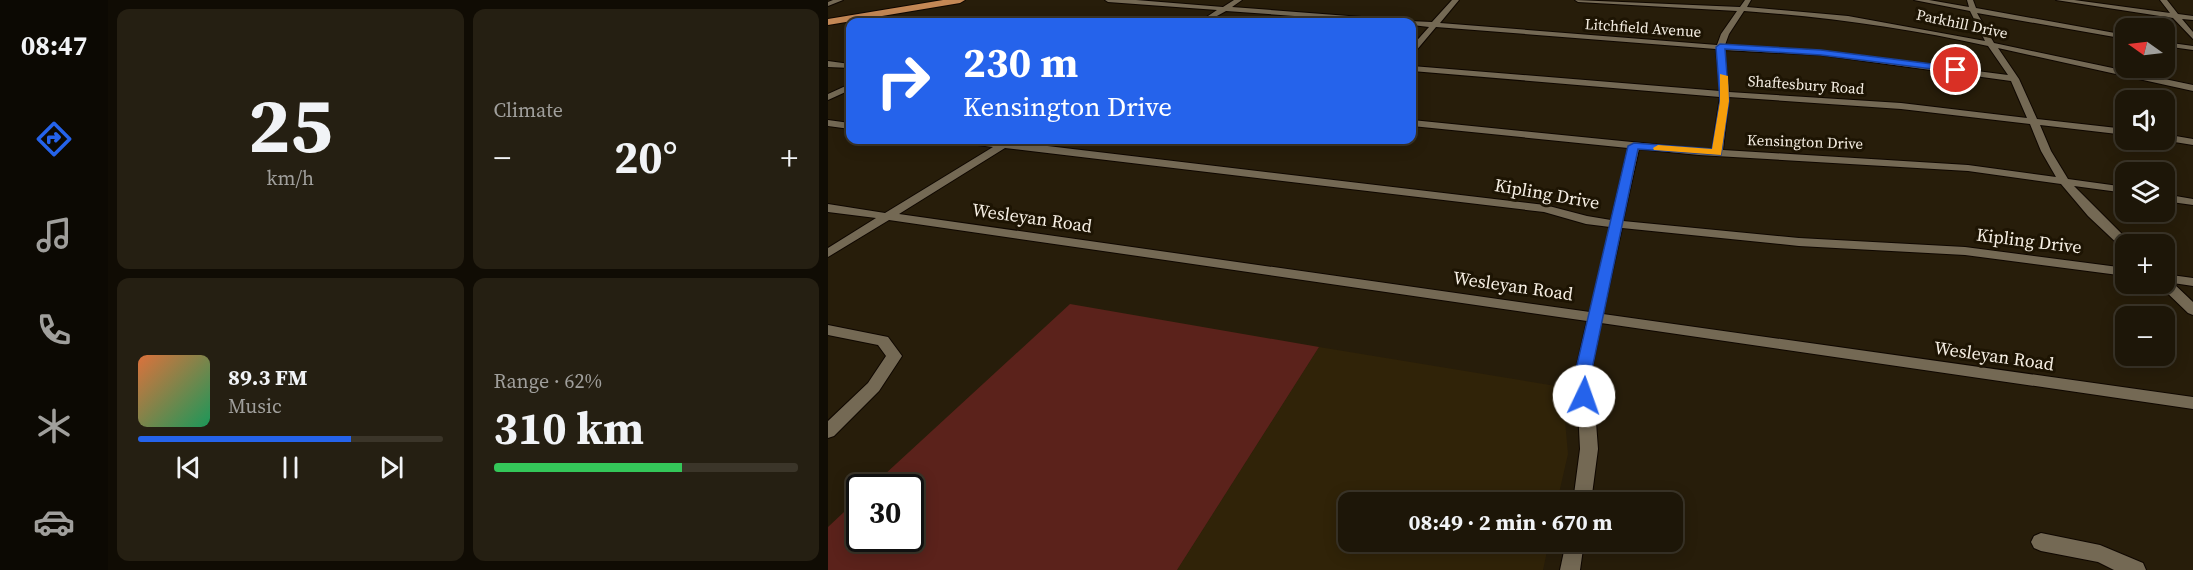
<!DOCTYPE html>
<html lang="en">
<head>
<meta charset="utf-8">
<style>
  body { margin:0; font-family:"Source Serif 4",serif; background:#251f12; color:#f1f3f6; height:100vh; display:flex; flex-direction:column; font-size:22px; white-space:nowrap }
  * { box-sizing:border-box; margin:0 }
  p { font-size:20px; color:#a09f9c }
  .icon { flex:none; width:33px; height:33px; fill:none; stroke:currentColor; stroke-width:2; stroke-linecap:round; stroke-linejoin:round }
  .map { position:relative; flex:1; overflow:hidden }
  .drawer { display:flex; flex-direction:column; gap:9px; padding:9px; background:#100c04; width:720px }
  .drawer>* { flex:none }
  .banner { position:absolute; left:18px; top:18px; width:570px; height:126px; border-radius:12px; box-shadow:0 3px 15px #0003,0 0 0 2px #3b3529; background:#2563eb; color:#fff; overflow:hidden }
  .needle { width:39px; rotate:284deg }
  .fabs { position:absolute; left:1287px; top:18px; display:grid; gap:12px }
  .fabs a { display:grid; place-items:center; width:60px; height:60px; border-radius:12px; background:#1d1608; box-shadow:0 3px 15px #0003,0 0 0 2px #3b3529; font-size:30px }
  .speed { position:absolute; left:18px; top:474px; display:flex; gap:12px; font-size:30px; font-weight:700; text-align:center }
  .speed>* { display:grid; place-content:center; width:78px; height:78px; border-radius:50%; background:#1d1608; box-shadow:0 3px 15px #0003,0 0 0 2px #3b3529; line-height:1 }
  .speed .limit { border:3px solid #111; border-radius:9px; background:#fff; color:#111 }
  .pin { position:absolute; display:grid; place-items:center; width:51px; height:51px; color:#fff; margin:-26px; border:3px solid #fff; border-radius:50%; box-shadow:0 2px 6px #0007 }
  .me { position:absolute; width:66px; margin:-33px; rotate:3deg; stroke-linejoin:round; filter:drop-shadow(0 0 4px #0008) }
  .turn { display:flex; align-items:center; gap:21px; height:126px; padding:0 18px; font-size:27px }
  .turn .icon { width:78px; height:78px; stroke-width:2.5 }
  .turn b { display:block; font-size:42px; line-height:51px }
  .big { font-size:45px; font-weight:700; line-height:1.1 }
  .drawer .widget { flex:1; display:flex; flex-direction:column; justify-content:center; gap:9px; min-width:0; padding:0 21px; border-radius:12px; background:#251f12 }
  .drawer .dial { align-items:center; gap:0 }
  .dial b { font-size:78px; line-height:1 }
  .song { display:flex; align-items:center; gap:18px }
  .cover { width:72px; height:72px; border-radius:9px; background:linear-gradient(135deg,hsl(20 70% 55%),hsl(150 70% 35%)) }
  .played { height:6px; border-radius:3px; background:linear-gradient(90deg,#2563eb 70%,#3b3529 70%) }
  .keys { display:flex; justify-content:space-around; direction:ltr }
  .heat { display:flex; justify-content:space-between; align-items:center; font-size:33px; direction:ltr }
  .charge { height:9px; border-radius:4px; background:linear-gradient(90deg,#34c759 62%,#3b3529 0) }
  .drawer .tiles { flex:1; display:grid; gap:9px; grid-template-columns:repeat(2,1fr) }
  .trip { position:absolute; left:510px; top:492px; width:345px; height:60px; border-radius:12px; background:#1d1608; box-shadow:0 3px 15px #0003,0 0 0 2px #3b3529; font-weight:700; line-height:60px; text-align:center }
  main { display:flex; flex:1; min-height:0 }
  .menu { display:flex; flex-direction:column; width:108px; justify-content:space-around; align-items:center; background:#0c0903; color:#a09f9c }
  .menu .icon { width:42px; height:42px }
  .menu .on { color:#2563eb }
  .menu b { font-size:27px; color:#f1f3f6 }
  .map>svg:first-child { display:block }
</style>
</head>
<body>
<main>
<nav class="menu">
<b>08:47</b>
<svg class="icon on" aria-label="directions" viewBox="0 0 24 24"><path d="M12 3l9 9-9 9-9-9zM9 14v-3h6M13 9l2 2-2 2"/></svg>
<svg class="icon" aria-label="music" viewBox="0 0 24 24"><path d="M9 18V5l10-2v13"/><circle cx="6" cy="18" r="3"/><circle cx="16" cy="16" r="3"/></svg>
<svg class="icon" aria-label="phone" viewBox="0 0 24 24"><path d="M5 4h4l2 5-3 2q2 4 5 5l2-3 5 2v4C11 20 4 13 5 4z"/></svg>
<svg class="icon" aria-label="climate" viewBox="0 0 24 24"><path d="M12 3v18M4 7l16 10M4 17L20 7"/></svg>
<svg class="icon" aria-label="car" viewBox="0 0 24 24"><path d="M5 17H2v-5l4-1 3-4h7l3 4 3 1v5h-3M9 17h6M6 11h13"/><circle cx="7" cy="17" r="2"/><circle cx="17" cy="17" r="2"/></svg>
</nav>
<section class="drawer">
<div class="tiles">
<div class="widget dial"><b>25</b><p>km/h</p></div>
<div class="widget"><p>Climate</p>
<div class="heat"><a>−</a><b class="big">20°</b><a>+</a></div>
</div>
<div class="widget">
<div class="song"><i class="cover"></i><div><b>89.3 FM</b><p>Music</p></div></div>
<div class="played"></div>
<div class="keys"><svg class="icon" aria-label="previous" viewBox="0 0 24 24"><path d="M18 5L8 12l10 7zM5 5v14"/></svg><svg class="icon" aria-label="pause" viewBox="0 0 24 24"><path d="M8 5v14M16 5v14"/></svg><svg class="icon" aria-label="next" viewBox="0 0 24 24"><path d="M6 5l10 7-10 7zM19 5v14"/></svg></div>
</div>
<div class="widget"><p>Range · 62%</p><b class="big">310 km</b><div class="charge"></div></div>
</div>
</section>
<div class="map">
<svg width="1365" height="570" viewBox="0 0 1365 570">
  <rect width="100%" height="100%" fill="#271d0a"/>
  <path fill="#302308" d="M491,347L734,387L740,454L729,502H520V542H721L715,570H349Z"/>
  <path fill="#5b221b" d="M242,304L491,347L349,570H0V527L31,498L32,538H82V488L43,487Z"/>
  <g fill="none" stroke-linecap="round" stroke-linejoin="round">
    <defs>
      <g id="minor">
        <path d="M5,0H15L0,6V2Z"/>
        <path d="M277,0H308L395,7L406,0H414L404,7L573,20L577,22H550L398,11L378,22H371L389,10L280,2Z"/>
        <path d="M624,0H631L612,23L889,45L893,34L909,11L750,2L747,0L912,7L917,0H923L919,7L1020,16L1157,41L1142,11L1086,0H1101L1141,7L1139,0H1145L1148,8L1298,35V39L1149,13L1166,43L1365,85V91L1170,48L1191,79L1209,119L1298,129V135L1212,125L1223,151L1240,179L1298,187V193L1246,186L1304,244H1298V249L1294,248L1260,216L1233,184L1140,171L871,155L811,149L795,221L971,238L1137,247L1298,268V276L1137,255L971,246L794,228L775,314L1365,397V409L773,323L764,369L770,449L763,502H745L752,449L748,369L759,321L61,220L0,257V248L48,218L0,212V204L57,213L165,147L134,143L129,140L177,141L717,205L759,216L783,220L800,148L584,126V120L884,150L892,97L584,71V66L892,91L888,49L608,27L587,52H584V46L601,27L584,25L581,21L604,22ZM916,11C999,17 1080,28 1160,46L1180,75L993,51L897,45L901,34ZM896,50L993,55L1183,81L1199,118L1073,103L901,92ZM901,97L1073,109L1202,124L1213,151L1228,177L1140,165L895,150ZM177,148L716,212L758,224L782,227L762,312L71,214Z"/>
        <path d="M1228,0H1246L1342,13L1332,0H1339L1350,14L1365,16V20L1354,19L1365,32V39L1345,18Z"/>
        <path d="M1336,42L1365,46V50L1336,46Z"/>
        <path d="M0,61L22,64V68L0,67Z"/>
        <path d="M22,84V90L0,100V94Z"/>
        <path d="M0,120L22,123V129L0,126Z"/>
        <path d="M1336,134L1365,139V145L1334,140H1336Z"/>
        <path d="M1336,194L1365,199V205L1336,201Z"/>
        <path d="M1336,274L1365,278V286L1345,283L1365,302V315L1360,313L1331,285L1330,284H1336Z"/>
        <path d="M0,325L60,337L74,356L51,391L6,436L0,438V421L40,383L58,356L50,345L0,335Z"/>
        <path d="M1213,533L1272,545L1315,563L1318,570H1286L1270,562L1213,551L1206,548L1203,542L1206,536Z"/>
        <path d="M738,542H756L752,570H732Z"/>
      </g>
      <path id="major" d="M115,0H137L132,3L0,25V19Z"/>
    </defs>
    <use href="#minor" stroke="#0f0700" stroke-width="2"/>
    <use href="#major" stroke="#0f0700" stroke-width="2"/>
    <use href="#minor" fill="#746954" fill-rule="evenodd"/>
    <use href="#major" fill="#c48855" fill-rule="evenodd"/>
  </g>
  <path fill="#2563eb" stroke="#184099" stroke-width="1.5" d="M892,44L993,50L1128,67L1132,70L1128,72L993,55L897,49L901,101L893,155L810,149L764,369V396L761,400H750L747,396L748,369L800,146L806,143L884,149L892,101L888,47Z"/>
  <path fill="#f59e0b" d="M892,74L900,76L901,101L893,155L826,150L825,148L830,145L884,149L892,101Z"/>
  <g text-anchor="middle" stroke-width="6" stroke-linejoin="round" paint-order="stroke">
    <g font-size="15" fill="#f6efe4" stroke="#1d1403">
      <text transform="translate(1134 24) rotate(12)" y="5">Parkhill Drive</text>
      <text transform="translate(815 28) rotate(4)" y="5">Litchfield Avenue</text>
      <text transform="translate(978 85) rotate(4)" y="5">Shaftesbury Road</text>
      <text transform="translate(977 142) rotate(2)" y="5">Kensington Drive</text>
    </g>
    <g font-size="18" fill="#f6efe4" stroke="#1d1403">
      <text transform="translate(719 194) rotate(10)" y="6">Kipling Drive</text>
      <text transform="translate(204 218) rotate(8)" y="6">Wesleyan Road</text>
      <text transform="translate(1201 241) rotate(7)" y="6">Kipling Drive</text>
      <text transform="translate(685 286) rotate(8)" y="6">Wesleyan Road</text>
      <text transform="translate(1166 356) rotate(8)" y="6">Wesleyan Road</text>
    </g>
  </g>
</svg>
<div class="fabs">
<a><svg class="needle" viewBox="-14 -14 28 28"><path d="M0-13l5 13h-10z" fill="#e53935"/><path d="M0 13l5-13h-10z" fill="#a09f9c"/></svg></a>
<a><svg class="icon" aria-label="sound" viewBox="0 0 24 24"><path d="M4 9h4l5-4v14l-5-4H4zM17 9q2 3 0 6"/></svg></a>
<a><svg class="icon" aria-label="layers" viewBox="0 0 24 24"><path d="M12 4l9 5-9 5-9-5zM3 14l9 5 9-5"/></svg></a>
<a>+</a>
<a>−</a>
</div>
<div class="speed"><div class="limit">30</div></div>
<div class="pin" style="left:1128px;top:70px;background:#d93025"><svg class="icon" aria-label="arrive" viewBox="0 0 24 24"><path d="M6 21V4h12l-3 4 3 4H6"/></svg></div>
<svg class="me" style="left:756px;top:396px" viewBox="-20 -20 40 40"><circle r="19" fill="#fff"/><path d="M0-13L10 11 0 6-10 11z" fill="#2563eb"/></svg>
<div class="trip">08:49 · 2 min · 670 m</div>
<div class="banner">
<div class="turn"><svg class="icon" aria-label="right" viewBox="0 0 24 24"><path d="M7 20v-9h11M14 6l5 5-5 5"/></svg><div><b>230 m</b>Kensington Drive</div></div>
</div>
</div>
</main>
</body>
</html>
